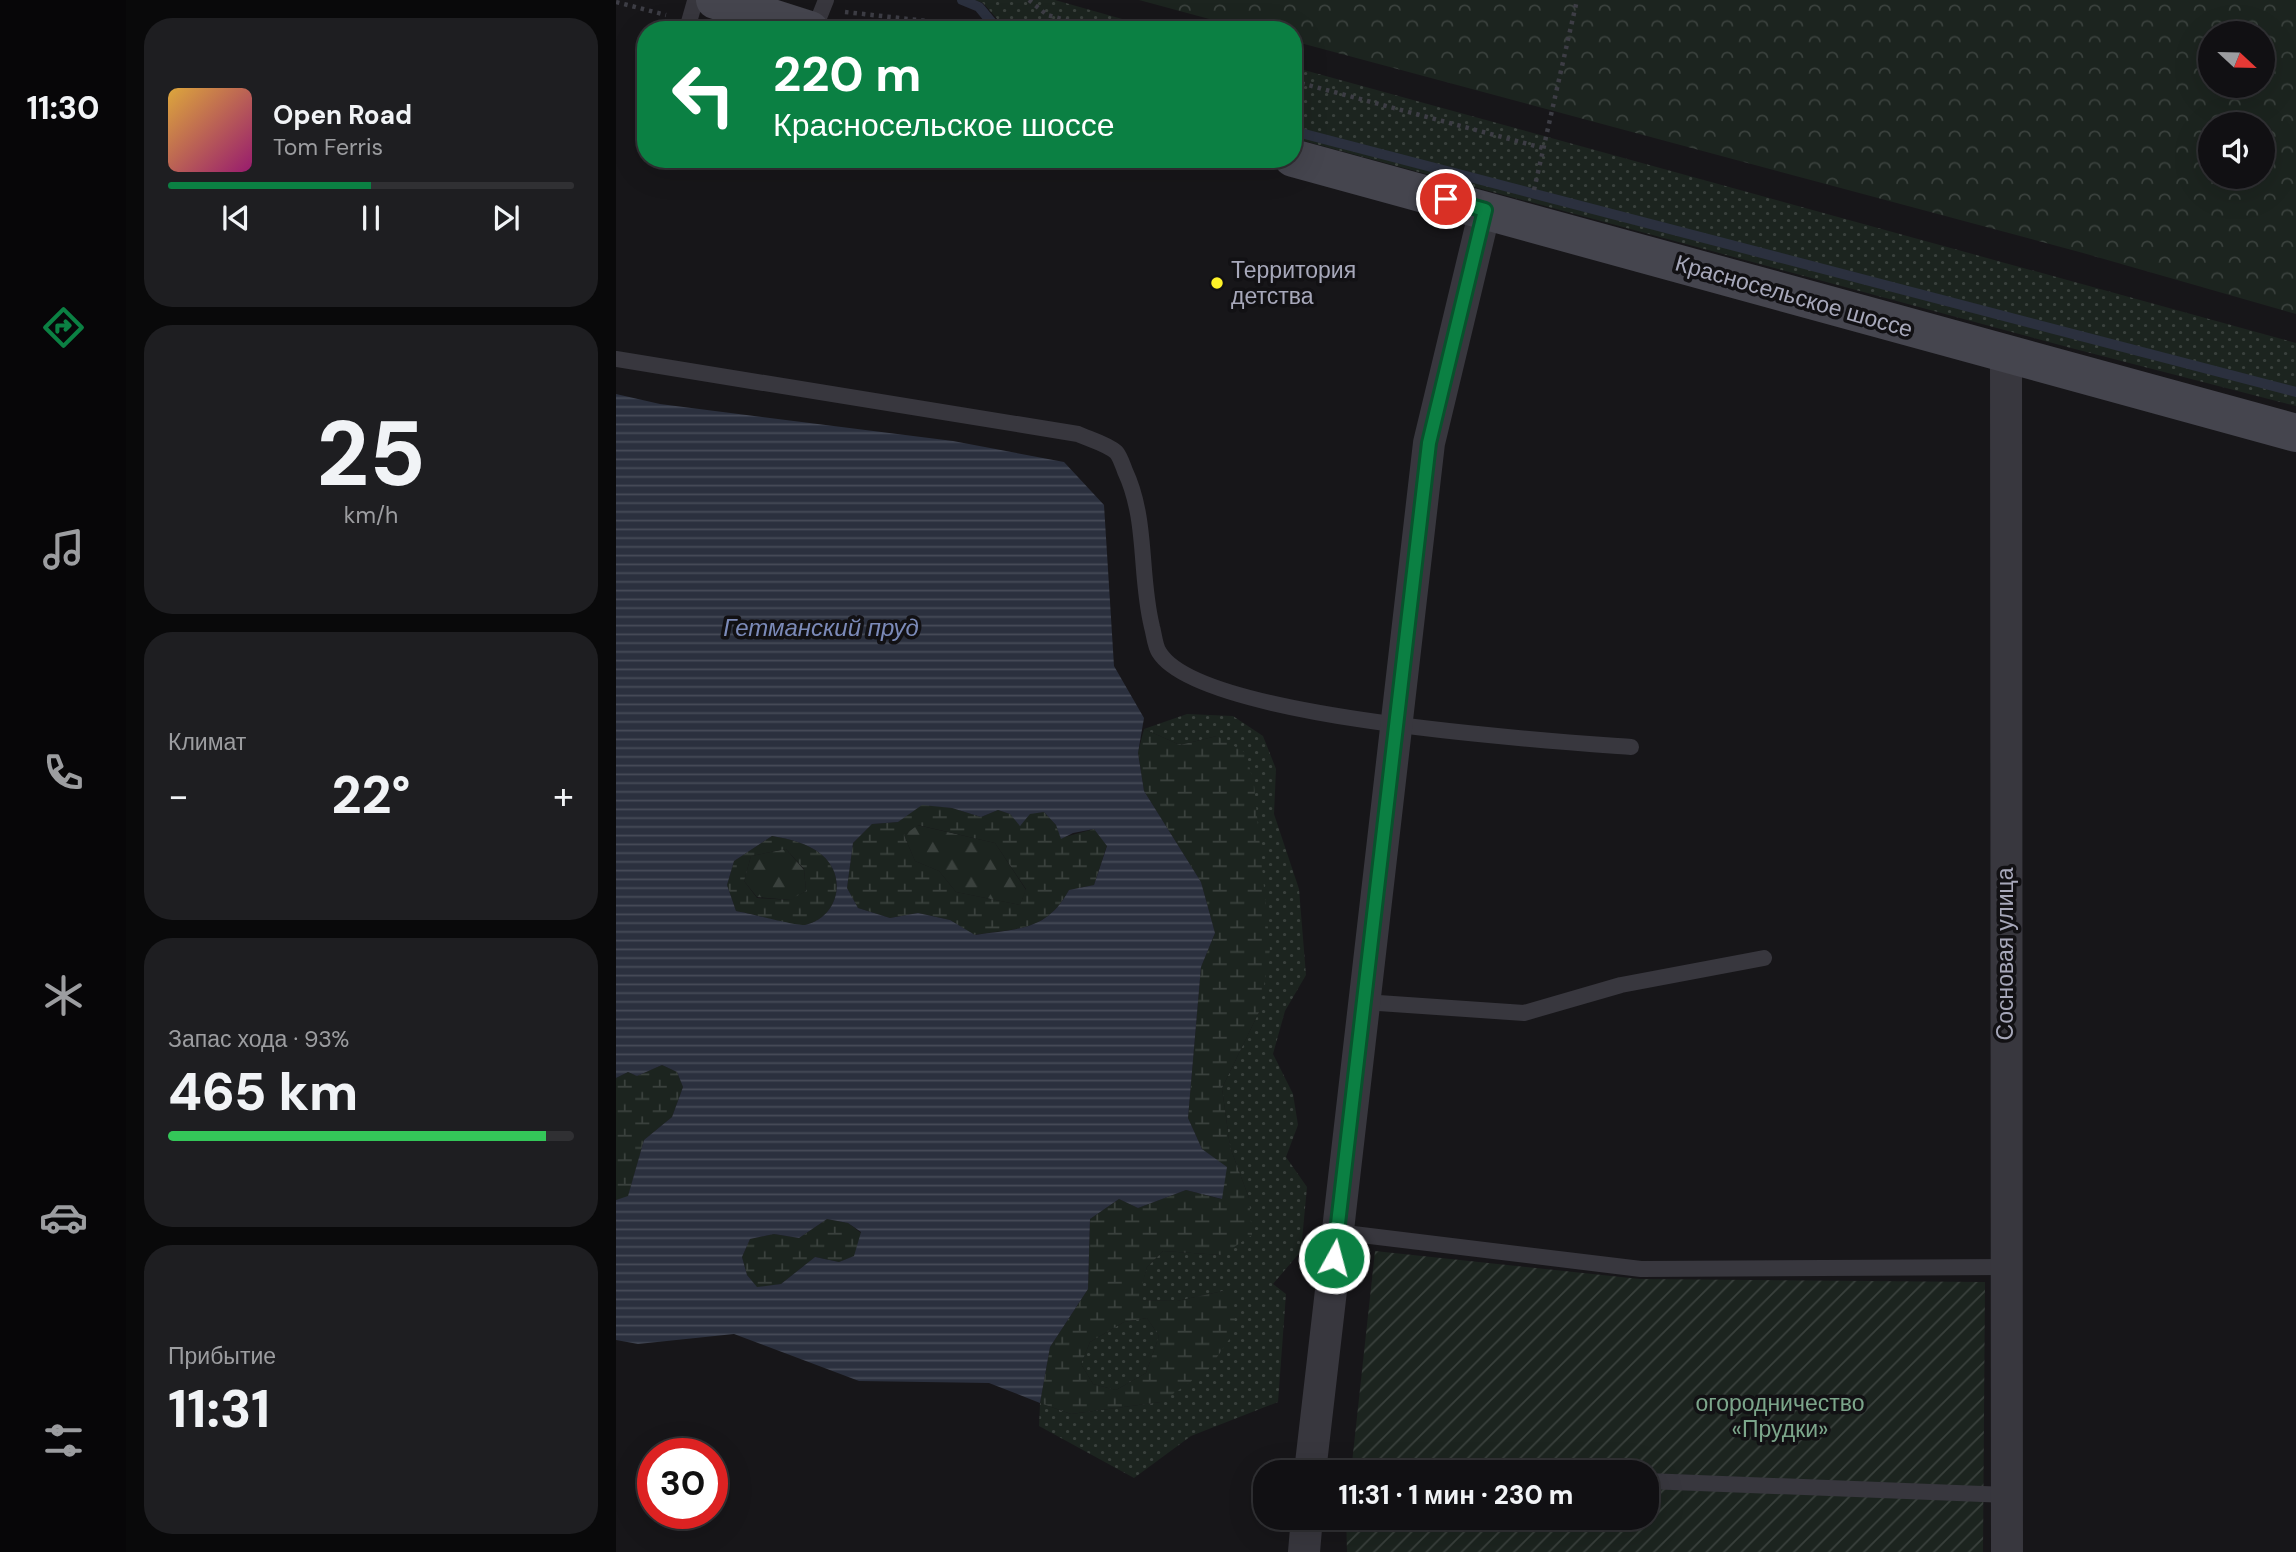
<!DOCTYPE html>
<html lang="ru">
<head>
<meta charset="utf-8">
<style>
  body { margin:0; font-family:"DM Sans",sans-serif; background:#1e1e21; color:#f1f3f6; height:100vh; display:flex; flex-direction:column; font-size:26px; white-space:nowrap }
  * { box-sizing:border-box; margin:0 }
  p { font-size:23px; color:#9c9da0 }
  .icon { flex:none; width:38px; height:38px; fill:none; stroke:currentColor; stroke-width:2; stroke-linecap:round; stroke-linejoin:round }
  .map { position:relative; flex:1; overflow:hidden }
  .panel { display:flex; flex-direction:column; gap:18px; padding:18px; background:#09090a; width:490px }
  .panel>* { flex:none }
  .guide { position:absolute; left:21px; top:21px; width:665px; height:147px; border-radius:28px; box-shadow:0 7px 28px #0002,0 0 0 2px #303033; background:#0b8043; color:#fff; overflow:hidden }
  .needle { width:46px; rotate:112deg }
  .buttons { position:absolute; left:1582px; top:21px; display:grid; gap:14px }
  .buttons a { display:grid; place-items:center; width:77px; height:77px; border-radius:50%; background:#111013; box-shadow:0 7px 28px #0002,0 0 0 2px #303033; font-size:35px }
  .speed { position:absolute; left:21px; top:1438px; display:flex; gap:14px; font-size:35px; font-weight:700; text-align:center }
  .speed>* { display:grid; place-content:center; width:91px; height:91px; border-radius:50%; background:#111013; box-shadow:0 7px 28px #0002,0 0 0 2px #303033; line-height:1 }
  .speed .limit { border:10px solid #d22; background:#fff; color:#111 }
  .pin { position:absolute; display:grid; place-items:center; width:60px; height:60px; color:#fff; margin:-30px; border:4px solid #fff; border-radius:50%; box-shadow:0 2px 7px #0007 }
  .me { position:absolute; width:77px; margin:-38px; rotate:7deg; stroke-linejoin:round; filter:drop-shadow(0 0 5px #0008) }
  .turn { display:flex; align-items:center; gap:24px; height:147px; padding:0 21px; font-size:32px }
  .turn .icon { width:91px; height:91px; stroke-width:2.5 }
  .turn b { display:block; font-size:49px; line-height:60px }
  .big { font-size:52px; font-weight:800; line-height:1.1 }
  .panel .tile { flex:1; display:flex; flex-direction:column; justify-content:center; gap:10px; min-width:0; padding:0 24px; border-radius:28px; background:#1e1e21 }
  .panel .dial { align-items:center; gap:0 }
  .dial b { font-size:91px; line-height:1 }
  .song { display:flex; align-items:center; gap:21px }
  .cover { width:84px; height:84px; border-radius:10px; background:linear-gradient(135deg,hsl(40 70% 55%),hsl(320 70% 35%)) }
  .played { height:7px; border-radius:4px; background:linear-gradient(90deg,#0b8043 50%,#303033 50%) }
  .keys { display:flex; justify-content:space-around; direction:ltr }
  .heat { display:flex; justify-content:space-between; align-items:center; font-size:38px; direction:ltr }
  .charge { height:10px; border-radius:5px; background:linear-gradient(90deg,#34c759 93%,#303033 0) }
  .trip { position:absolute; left:637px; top:1460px; width:406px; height:70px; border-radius:28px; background:#111013; box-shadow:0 7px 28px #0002,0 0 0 2px #303033; font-weight:800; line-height:70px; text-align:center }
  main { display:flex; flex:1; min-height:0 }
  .menu { display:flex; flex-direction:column; width:126px; justify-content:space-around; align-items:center; background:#070608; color:#9c9da0 }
  .menu .icon { width:49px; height:49px }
  .menu .active { color:#0b8043 }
  .menu b { font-size:32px; color:#f1f3f6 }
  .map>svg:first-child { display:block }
</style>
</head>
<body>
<main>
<nav class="menu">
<b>11:30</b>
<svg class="icon active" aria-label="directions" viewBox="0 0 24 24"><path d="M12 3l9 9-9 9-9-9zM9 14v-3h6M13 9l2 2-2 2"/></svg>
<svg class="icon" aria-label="music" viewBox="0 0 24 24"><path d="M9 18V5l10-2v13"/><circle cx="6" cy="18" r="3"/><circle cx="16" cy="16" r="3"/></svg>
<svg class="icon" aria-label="phone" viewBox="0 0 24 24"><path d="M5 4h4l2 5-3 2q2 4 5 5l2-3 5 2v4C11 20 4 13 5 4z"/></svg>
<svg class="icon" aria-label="climate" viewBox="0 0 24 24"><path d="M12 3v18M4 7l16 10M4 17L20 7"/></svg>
<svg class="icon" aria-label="car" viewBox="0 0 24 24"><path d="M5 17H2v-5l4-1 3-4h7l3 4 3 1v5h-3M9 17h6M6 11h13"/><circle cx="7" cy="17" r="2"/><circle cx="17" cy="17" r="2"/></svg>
<svg class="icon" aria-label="filters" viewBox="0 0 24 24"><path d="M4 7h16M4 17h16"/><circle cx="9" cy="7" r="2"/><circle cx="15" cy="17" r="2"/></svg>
</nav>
<section class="panel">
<div class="tile">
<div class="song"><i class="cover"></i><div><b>Open Road</b><p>Tom Ferris</p></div></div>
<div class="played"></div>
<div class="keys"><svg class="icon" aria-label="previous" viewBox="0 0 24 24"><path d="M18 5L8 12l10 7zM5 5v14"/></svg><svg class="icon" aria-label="pause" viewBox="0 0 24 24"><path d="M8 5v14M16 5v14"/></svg><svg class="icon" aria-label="next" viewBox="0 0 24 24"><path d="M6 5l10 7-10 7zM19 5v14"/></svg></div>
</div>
<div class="tile dial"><b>25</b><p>km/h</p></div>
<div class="tile"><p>Климат</p>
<div class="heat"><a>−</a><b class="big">22°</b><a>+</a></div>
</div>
<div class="tile"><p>Запас хода · 93%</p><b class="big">465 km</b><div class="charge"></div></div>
<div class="tile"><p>Прибытие</p><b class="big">11:31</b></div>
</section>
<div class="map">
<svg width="1680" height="1552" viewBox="0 0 1680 1552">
  <defs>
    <pattern id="grass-dots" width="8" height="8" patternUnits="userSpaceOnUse" patternTransform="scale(1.75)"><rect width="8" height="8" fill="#1c241f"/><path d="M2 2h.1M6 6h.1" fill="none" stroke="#3a413d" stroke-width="1.8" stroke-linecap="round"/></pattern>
    <pattern id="forest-firs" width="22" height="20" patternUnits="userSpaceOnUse" patternTransform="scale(1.75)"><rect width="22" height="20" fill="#1c241f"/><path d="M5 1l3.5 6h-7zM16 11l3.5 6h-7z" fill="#3a413d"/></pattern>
    <pattern id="wetland-marsh" width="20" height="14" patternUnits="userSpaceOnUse" patternTransform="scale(1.75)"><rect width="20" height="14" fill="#1c241f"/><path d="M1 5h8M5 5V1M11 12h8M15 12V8" fill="none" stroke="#3a413d"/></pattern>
    <pattern id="park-crowns" width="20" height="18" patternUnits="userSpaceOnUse" patternTransform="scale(1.75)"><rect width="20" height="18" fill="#1c241f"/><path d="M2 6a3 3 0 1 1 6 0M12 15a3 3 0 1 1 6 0" fill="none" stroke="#3a413d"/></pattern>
    <pattern id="garden-furrows" width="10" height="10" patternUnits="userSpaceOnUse" patternTransform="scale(1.75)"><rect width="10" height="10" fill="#1c241f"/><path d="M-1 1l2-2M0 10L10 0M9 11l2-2" fill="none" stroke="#3a413d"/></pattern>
    <pattern id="water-rules" width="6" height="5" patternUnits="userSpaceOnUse" patternTransform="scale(1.75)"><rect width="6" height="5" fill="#2b303e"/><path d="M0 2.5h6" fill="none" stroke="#474b58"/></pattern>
  </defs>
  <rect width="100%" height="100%" fill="#171619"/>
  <g fill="url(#grass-dots)">
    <path d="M359,0H439L545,30H391L367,3Z"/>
    <path d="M677,67L1680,343V406L1455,348L677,138Z"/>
    <path d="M571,714L617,716L647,736L660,769L658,814L683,889L690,975L669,1011L657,1054L677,1094L682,1125L670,1157L691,1187L685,1251L657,1284L670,1294L662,1402L575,1436L518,1478L423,1426L424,1403L455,1414L545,1402L607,1291L561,1301L521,1300L531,1267L547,1251L606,1255L633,1198L614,1147L606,1088L644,1010L601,736L564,745L528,729Z"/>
    <path d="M531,1318L543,1336L530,1373L500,1390L477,1384L465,1364L474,1342L508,1322Z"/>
  </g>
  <g fill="url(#forest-firs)">
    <path d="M301,825L379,843L410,890L404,905L340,892L323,871L299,861L288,835Z"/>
    <path d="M170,849L188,870L190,891L175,900L141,897L128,881L135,856Z"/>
  </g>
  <g fill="url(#wetland-marsh)" fill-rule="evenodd">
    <path d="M528,729L564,745L601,736L630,753L638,785L654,949L644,1010L606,1088L614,1147L633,1198L636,1235L606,1255L547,1251L531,1267L522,1300L561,1301L607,1291L618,1300L619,1331L592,1370L545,1402L455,1414L424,1403L434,1347L472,1289L474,1219L503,1199L522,1208L570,1190L605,1199L610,1167L586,1149L572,1118L585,967L599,933L585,882L528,791L522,752ZM531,1318L543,1336L530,1373L500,1390L477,1384L465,1364L474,1342L508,1322Z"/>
    <path d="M306,804L336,808L365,817L382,810L394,814L428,812L440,825L445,838L478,829L491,845L478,885L453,890C430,932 402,928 358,935L334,920L302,913L274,918L242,908L231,888L237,843L256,824L282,822ZM302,825L379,843L410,889L404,905L340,892L323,871L299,861L288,835Z"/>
    <path d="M156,836C174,839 192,843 206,855C232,877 222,918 189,925C179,927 135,913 120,911L111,885L118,861ZM170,849L188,869L190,891L174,900L141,898L128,881L135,856Z"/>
    <path d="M46,1065L61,1072L67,1087L56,1117L28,1140L12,1197L0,1200V1078L12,1072L21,1076Z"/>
    <path d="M211,1219L232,1223L245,1233L239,1256L223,1262L199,1257L165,1284L141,1288L131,1275L126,1257L134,1239L158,1234L183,1238Z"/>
  </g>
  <path fill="url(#park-crowns)" fill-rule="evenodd" d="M523,0H1680V314L1467,253L677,41V30H634ZM1594,33H1647V86H1594ZM1594,124H1647V177H1594Z"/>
  <path fill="url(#garden-furrows)" d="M759,1251L1024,1279L1369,1282L1367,1552H731L730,1517H1031V1472H735Z"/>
  <path fill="url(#water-rules)" fill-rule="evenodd" d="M0,394L44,404L337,441L448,462L488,505L498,666L528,718L522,753L528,791L585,882L599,933L585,967L572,1118L586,1149L611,1167L606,1199L570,1190L522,1208L503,1199L474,1219L472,1289L434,1347L424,1403L373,1383L243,1381L118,1334L22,1344L0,1340V1200L12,1196L28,1140L56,1117L67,1087L61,1072L46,1065L21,1076L12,1072L0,1078ZM306,805L336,808L365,817L382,810L394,814L404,826L414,814L428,812L440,825L445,839L457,833L478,829L491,846L478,885L453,890C430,932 402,928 359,935L334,920L302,913L274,918L242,908L231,888L237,843L256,824L282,822ZM156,836C174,839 192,843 206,855C232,877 222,918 189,925C180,926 133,913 120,911L111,885L118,861ZM211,1219L232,1223L245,1232L238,1256L223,1262L199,1257L165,1284L141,1287L131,1275L126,1257L134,1239L158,1234L183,1238Z"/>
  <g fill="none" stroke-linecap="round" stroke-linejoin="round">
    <g stroke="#2b303e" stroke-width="10">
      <path d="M346,0L363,7L382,30"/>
      <path d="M677,131L1680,392"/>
    </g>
    <g stroke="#3d3d45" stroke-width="4.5" stroke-dasharray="3.5 5" stroke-linecap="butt">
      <path d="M413,0L431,15L487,30"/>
      <path d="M0,2L50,15"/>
      <path d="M229,12L338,24L356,30"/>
      <path d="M677,81L927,148"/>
      <path d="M612,159L644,168"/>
      <path d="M918,190L961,0"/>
    </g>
    <g stroke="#38373e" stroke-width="16">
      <path d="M73,22L79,1"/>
      <path d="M198,30L210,0"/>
      <path d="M0,359L462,434C473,439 491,444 500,452C504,456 507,466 509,471C532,520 523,575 536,627C538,634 539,646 543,652C583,719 934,741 1015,747"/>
      <path d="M748,1002L908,1013L1005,985L1148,958"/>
      <path d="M721,1232L1025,1269L1391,1267"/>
      <path d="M695,1467L814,1472"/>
      <path d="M1031,1481L1392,1495"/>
    </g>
    <g stroke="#38373e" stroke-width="32">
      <path d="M1390,355L1391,1552"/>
      <path d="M694,1472L813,443L869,210"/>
      <path d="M688,1552L691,1517"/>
    </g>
    <g stroke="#45454e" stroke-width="38">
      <path d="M99,0L194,30"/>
      <path d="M677,158L1680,433"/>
    </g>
  </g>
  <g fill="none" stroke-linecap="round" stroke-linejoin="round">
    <defs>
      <path id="route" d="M718,1258L813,443L869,210L830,199"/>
    </defs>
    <use href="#route" stroke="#07532c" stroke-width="18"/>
    <use href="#route" stroke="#0b8043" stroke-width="12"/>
  </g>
  <circle fill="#fff328" stroke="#121114" stroke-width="2.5" cx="601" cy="283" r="7"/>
  <g text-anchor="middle" stroke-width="7" stroke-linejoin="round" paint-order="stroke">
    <g font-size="23" fill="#a7a8ba" stroke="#121114" text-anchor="start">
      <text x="615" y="278">Территория<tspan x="615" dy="26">детства</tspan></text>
    </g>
    <g font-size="23" fill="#a7a8ba" stroke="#121114">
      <text transform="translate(1178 296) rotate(16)" y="8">Красносельское шоссе</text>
      <text transform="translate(1389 954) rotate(-90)" y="8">Сосновая улица</text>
    </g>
    <g font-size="23" fill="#7ca68b" stroke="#121114">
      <text x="1164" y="1411">огородничество<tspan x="1164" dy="26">«Прудки»</tspan></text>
    </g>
    <g font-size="24" font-style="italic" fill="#7b8ab8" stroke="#121114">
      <text x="205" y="636">Гетманский пруд</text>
    </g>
  </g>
</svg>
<div class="buttons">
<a><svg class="needle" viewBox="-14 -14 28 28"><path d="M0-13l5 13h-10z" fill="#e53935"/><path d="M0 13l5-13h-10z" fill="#9c9da0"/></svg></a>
<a><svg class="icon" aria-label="sound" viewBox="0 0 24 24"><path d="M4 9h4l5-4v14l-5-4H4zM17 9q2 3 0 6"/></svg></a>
</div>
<div class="speed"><div class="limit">30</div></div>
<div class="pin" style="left:830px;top:199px;background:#d93025"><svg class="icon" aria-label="arrive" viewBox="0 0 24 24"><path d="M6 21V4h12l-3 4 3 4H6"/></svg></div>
<svg class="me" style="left:718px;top:1258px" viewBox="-20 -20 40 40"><circle r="17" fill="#0b8043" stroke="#fff" stroke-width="3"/><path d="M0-11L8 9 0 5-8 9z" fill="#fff"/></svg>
<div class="trip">11:31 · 1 мин · 230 m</div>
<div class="guide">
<div class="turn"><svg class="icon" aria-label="left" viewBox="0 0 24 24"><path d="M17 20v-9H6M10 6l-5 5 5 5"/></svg><div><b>220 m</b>Красносельское шоссе</div></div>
</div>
</div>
</main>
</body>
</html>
